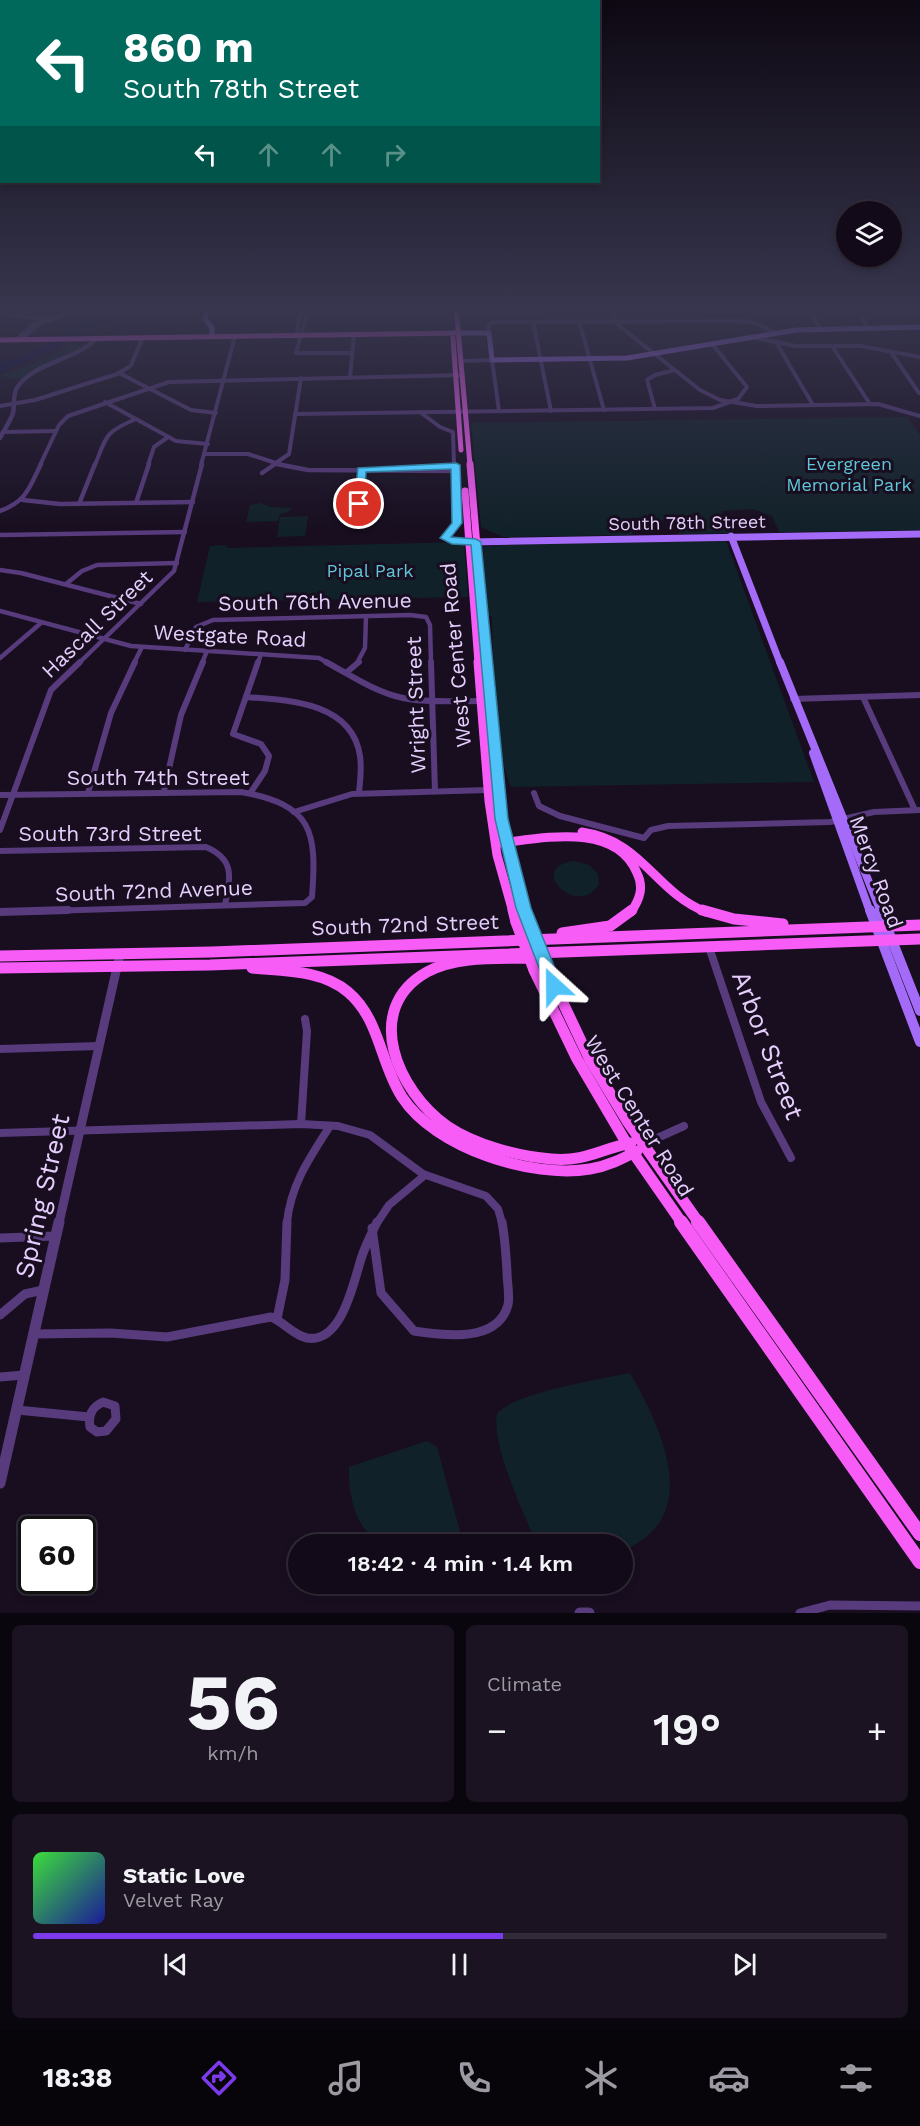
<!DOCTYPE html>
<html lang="en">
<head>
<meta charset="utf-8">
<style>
  body { margin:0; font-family:"Work Sans",sans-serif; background:#1b1321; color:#f1f3f6; height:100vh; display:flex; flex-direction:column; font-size:22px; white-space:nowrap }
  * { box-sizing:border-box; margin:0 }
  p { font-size:20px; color:#9c9aa2 }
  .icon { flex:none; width:33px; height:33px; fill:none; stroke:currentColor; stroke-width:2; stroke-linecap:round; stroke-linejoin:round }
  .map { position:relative; height:1613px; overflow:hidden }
  .drawer { display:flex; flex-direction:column; gap:12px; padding:12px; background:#0a060d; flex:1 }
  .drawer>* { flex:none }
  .guide { position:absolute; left:0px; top:0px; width:600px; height:183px; box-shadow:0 3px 9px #0003,0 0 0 2px #312b37; background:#00695c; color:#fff; overflow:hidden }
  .tools { position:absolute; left:836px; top:201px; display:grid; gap:12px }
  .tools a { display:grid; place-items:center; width:66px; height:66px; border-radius:50%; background:#120a18; box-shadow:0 3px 9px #0003,0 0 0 2px #312b37; font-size:30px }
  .speed { position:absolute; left:18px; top:1516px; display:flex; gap:12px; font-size:30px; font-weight:700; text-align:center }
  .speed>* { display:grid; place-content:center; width:78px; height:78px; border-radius:50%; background:#120a18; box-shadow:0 3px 9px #0003,0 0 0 2px #312b37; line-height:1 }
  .speed .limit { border:3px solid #111; border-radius:9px; background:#fff; color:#111 }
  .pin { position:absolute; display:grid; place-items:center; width:51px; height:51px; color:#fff; margin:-26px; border:3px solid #fff; border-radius:50%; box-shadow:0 2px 6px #0007 }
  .me { position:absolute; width:66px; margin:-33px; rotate:336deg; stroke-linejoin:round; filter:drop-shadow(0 0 4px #0008) }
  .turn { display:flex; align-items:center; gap:21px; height:126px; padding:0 24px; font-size:27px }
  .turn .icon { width:78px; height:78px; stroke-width:2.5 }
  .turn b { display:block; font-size:42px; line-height:51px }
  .lanes { display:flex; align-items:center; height:57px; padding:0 24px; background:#0003; justify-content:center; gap:30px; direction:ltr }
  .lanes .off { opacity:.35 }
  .big { font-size:45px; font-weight:600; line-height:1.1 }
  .drawer .widget { flex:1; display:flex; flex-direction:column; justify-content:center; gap:9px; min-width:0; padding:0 21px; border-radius:9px; background:#1b1321 }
  .drawer .dial { align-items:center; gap:0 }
  .dial b { font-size:78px; line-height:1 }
  .song { display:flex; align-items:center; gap:18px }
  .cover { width:72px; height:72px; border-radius:9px; background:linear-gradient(135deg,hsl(120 70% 55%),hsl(240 70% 35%)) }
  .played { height:6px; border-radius:3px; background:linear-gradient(90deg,#7c3aed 55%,#312b37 55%) }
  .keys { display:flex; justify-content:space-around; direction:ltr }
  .heat { display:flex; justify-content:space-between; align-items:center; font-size:33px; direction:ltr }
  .drawer .tiles { flex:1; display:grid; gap:12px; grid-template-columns:1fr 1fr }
  .widget:last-child { grid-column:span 2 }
  .trip { position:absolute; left:288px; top:1534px; width:345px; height:60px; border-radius:30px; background:#120a18; box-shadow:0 3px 9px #0003,0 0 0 2px #312b37; font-weight:600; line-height:60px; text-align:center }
  .menu { display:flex; height:96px; justify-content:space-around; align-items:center; background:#07040a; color:#9c9aa2 }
  .menu .icon { width:42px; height:42px }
  .menu .selected { color:#7c3aed }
  .menu b { font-size:27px; color:#f1f3f6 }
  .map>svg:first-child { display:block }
</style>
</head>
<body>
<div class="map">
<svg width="920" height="1613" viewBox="0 0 920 1613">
  <rect width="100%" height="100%" fill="#180e20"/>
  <g fill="#112129" fill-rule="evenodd">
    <path d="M39,306H97L44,317L21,315Z"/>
    <path d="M74,344L80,346V349L21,379L0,376L41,361Z"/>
    <path d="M907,417L920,435V530L679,534L673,520L630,521L633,535L503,537L481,527L471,423ZM753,509L772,516L779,532L730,533L721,511Z"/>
    <path d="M261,503L270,507L292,508L288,512L280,514L278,521L246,522L250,505Z"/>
    <path d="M308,516L305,536L277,537L280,517Z"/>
    <path d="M726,541L814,782L511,787C501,765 500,738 498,714C495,682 492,650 492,617L488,615L483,547L498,545Z"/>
    <path d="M464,542L468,597L197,602L210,546L227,545V548Z"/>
    <path d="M574,861L589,865L598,874L599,884C578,920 525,867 574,861Z"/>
    <path d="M630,1373C652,1411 686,1477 661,1520C652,1535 637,1544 623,1552L622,1545H537C524,1513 491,1446 497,1414C513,1393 601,1379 630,1373Z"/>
    <path d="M427,1441L437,1447L461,1535C444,1547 437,1545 417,1545C407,1545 392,1548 384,1544C355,1533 348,1493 349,1467Z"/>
  </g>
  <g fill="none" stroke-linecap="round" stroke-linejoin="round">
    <path stroke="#0c0c3b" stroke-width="1.5" d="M53,347L63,345"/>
    <path stroke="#0c0c3b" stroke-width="7" d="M0,368L49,348L127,306"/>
    <g stroke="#573b7c" stroke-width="4">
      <path d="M609,306L617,324L700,390L720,400L757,406L878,404L920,416"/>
      <path d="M806,306L821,329"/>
      <path d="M0,314L44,319"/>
      <path d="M66,314L39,324L23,338L18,339C38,312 72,313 102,306"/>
      <path d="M307,314L296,353H352"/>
      <path d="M17,316L34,306"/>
      <path d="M861,317L869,328"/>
      <path d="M579,321L604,410"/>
      <path d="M533,322L551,411"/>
      <path d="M489,333L488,324L493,322L741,321L755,323L776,333"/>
      <path d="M299,335L297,332L300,314L354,313L355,306"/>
      <path d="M751,337L796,346H861L920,357"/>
      <path d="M777,344L813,405"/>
      <path d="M832,346L870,404"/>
      <path d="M891,352L919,393"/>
      <path d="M461,361L492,360L499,411"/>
      <path d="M131,365L143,337"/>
      <path d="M119,373L191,410L216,413"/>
      <path d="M350,377L354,334"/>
      <path d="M105,402L176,441L208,444"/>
      <path d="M0,406L35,400L117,374L129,367"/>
      <path d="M655,409L647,380L655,375L675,370"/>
      <path d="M420,412L440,427L453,432L454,465"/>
      <path d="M295,414L713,408L738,399L747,387L712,344"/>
      <path d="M3,432L56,431"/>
      <path d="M205,454H248L282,465"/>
      <path d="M40,465L59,425L68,416L169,382L462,375"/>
      <path d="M95,465C107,435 105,432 136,419"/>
      <path d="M148,465L154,447L168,437"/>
      <path d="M201,465L235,336"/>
      <path d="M273,465L289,454L301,378"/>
    </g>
    <g stroke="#573b7c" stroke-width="4.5">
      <path d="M277,464L308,470L456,471"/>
      <path d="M454,464L457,522L445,536L449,541L467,542"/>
      <path d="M432,467L456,465"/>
      <path d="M361,470L359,504L364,518"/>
      <path d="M262,473L275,464"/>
      <path d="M23,500L60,504L193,502"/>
      <path d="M136,503L149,464"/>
      <path d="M79,504L95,464"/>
      <path d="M0,511C27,501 29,488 41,464"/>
      <path d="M0,535L185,532"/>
      <path d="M0,570L21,573L141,604"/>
      <path d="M66,584L82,571L97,565L177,563"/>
      <path d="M0,611L131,646L319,658L328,663"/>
      <path d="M185,650L196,627L213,620L410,615L426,617L430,625L431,663"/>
      <path d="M0,658L41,623"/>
      <path d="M79,663L174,571L202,464"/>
      <path d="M134,663L142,647"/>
      <path d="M202,663L207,651"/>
      <path d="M258,663L261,654"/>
      <path d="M357,663L365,648L366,616"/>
    </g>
    <g stroke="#573b7c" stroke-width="6">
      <path d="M326,662C350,675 375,692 403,698C429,703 457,701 483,701"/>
      <path d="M431,662L435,791"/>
      <path d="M347,672L359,662"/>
      <path d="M246,697C288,700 352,702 360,756C362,768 360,781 359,793"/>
      <path d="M863,697L915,810"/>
      <path d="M793,699L920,695"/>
      <path d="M164,791L181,715L203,662"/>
      <path d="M251,792L265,771L269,756L261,744L233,734L258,662"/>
      <path d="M88,793L111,713L135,662"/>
      <path d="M534,793L539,806L560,816L644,838L651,830L668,826L830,822L874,812L920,810"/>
      <path d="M0,795L241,792C313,805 317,831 312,897L305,903L17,912"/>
      <path d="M294,812L352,794L488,790"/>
      <path d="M0,830L51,690L80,662"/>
      <path d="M0,851L206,847C236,860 230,878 225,905"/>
    </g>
    <g stroke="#573b7c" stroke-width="8">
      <path d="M0,912L68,910"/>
      <path d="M709,947L761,1102L791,1158"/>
      <path d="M0,1049L99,1046"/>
      <path d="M301,1124L307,1031L305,1019"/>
      <path d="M0,1133L301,1124L338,1126L370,1135L423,1174L486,1196L498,1209L502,1223"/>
      <path d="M644,1144L684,1126"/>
      <path d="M287,1223C290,1186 310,1157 330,1126"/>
      <path d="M377,1223L389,1205L425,1175"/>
    </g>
    <g stroke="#573b7c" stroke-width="9">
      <path d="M372,1228L381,1293L414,1331C443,1335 497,1344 508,1305C510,1295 507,1282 507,1272C506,1255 505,1238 502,1222"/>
      <path d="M0,1238L56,1236"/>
      <path d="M0,1315L25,1294L43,1290"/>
      <path d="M277,1319L285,1280L287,1222"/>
      <path d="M34,1334L111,1333L167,1337L271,1317C284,1322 293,1335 307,1338C343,1344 354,1279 362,1256C366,1244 372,1233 377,1222"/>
      <path d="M0,1377L24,1375"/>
      <path d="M103,1402L115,1406L116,1419L106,1431L97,1432L90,1427C88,1415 92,1407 103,1402Z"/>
      <path d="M17,1410L89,1417"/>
      <path d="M800,1613L830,1605L920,1606"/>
    </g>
    <path stroke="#573b7c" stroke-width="4.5" d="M0,438C4,430 10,422 13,413C15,404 12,394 18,386C37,361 75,361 97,338"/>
    <path stroke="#573b7c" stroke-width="9" d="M59,1223L120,954"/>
    <g stroke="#573b7c" stroke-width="11">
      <path d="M0,1483L59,1222"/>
      <path d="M580,1613H589"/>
    </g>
    <g stroke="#a46bf8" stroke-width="5">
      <path d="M207,306L205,319L212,328V336"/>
      <path d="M458,333H489L492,360L627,358L796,330L920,327"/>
    </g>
    <g stroke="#a46bf8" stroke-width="7">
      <path d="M731,536L780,663"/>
      <path d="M471,542L920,534"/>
    </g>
    <g stroke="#a46bf8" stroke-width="8">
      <path d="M780,662L881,912"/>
      <path d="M813,753L870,912"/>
    </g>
    <g stroke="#a46bf8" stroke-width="10">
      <path d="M870,910L920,1042"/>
      <path d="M880,910L920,1011"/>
    </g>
    <g stroke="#f75cf6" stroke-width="5">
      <path d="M456,306L470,465"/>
      <path d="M453,338L461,450"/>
      <path d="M0,340L458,333"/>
    </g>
    <g stroke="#f75cf6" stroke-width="7">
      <path d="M470,464L487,663"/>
      <path d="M465,491L478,663"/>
    </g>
    <g stroke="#f75cf6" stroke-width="9">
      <path d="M478,662L489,801L497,855L513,912"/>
      <path d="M487,662L500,806L510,859L525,912"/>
      <path d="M582,832C643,841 654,891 706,912"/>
      <path d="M501,843C543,838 616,822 637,873C644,887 640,899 631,912"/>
    </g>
    <g stroke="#f75cf6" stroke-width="11">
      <path d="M513,910L516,922"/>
      <path d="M525,910L528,922"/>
      <path d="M702,910L734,919L783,924"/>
      <path d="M562,933L610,926L632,910"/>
      <path d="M0,956L212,952L920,925"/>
      <path d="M535,958C501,959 458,955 427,972C361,1009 398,1092 447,1126C475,1145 517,1156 551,1159C586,1162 600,1149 631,1143"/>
      <path d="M0,968L210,965L920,939"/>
      <path d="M252,968C284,971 322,970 348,992C380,1019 380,1063 402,1097C435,1148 532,1179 590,1169C608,1166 622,1159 637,1151"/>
      <path d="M547,969L590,1060L627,1121L699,1223"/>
      <path d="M534,970L577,1059L627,1144L682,1223"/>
    </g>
    <g stroke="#f75cf6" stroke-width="14">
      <path d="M681,1222L920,1562"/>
      <path d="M698,1222L920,1534"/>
    </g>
    <g stroke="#f75cf6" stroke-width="11">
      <path d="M516,922L534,970"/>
      <path d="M528,922L547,969"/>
    </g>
  </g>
  <linearGradient id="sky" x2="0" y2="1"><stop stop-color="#0d0812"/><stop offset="0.58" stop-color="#37364e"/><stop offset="1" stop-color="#37364e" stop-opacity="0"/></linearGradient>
  <rect width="920" height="532" fill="url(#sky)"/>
  <path fill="#4fc3f7" stroke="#337fa1" stroke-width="1.5" d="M456,463L460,465L462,523L451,537L476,539L481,542L508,819L531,908L562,986L559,990L554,992L548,990L546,986L516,908L495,819L471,545L452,544L440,538L452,523L451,469L366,472L364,504L359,507L354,504L358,468Z"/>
  <g text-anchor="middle" stroke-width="6" stroke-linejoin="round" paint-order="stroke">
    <g font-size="18" fill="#5fc8d8" stroke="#180e20">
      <text x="849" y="470">Evergreen<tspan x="849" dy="21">Memorial Park</tspan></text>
      <text x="370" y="577">Pipal Park</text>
    </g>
    <g font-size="18" fill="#e6cffd" stroke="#180e20">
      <text transform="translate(687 523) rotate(-1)" y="6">South 78th Street</text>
    </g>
    <g font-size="21" fill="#e6cffd" stroke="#180e20">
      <text transform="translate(315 602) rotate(-1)" y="7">South 76th Avenue</text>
      <text transform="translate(97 624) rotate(-44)" y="7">Hascall Street</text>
      <text transform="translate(230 636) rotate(3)" y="7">Westgate Road</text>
      <text transform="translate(456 655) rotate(-95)" y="7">West Center Road</text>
      <text transform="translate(416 705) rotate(-92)" y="7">Wright Street</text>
      <text x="158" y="785">South 74th Street</text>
      <text x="110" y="841">South 73rd Street</text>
      <text transform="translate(876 872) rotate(70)" y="7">Mercy Road</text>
      <text transform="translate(154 891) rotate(-2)" y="7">South 72nd Avenue</text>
      <text transform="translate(405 925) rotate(-2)" y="7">South 72nd Street</text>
      <text transform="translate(639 1116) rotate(58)" y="7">West Center Road</text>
    </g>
    <g font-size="26" fill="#e6cffd" stroke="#180e20">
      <text transform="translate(768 1045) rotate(69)" y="9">Arbor Street</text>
      <text transform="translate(42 1196) rotate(-77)" y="9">Spring Street</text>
    </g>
  </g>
</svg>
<div class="tools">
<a><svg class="icon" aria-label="layers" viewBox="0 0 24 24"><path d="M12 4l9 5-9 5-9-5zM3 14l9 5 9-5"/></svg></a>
</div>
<div class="speed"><div class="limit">60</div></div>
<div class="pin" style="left:359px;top:504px;background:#d93025"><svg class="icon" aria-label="arrive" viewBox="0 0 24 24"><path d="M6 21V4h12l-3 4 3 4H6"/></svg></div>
<svg class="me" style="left:554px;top:986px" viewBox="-20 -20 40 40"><path d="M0-17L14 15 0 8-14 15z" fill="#4fc3f7" stroke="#fff" stroke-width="4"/></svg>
<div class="trip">18:42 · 4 min · 1.4 km</div>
<div class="guide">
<div class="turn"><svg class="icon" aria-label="left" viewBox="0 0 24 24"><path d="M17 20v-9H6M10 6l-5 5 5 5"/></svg><div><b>860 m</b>South 78th Street</div></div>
<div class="lanes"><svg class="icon" aria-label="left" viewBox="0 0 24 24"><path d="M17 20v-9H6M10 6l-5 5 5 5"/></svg><svg class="icon off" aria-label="ahead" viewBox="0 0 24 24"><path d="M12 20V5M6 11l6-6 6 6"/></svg><svg class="icon off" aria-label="ahead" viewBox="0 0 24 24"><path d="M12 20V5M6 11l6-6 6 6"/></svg><svg class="icon off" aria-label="right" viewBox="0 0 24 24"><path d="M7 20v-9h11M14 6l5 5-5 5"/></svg></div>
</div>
</div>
<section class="drawer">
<div class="tiles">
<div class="widget dial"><b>56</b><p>km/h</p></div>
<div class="widget"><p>Climate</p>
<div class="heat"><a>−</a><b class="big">19°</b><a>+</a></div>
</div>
<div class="widget">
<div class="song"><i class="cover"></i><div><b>Static Love</b><p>Velvet Ray</p></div></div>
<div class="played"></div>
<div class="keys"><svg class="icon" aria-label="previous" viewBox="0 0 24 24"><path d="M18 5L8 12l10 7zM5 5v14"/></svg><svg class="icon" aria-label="pause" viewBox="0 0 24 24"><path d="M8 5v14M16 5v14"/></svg><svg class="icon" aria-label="next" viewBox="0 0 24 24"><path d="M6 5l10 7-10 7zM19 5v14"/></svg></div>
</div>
</div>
</section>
<nav class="menu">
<b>18:38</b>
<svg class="icon selected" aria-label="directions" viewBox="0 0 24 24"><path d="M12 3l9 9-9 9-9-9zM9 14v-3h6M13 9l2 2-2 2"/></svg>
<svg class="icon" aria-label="music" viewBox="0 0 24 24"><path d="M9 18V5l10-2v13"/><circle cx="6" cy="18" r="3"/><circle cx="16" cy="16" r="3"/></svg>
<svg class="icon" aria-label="phone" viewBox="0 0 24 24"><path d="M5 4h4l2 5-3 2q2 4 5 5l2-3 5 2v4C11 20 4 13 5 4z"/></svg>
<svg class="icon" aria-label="climate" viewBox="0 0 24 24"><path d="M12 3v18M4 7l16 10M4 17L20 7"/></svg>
<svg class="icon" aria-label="car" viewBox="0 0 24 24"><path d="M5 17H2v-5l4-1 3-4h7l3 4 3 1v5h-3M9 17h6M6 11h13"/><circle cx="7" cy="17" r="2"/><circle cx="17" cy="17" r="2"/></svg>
<svg class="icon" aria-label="filters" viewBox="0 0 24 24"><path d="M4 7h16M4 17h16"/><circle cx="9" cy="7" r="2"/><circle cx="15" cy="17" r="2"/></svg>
</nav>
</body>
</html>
